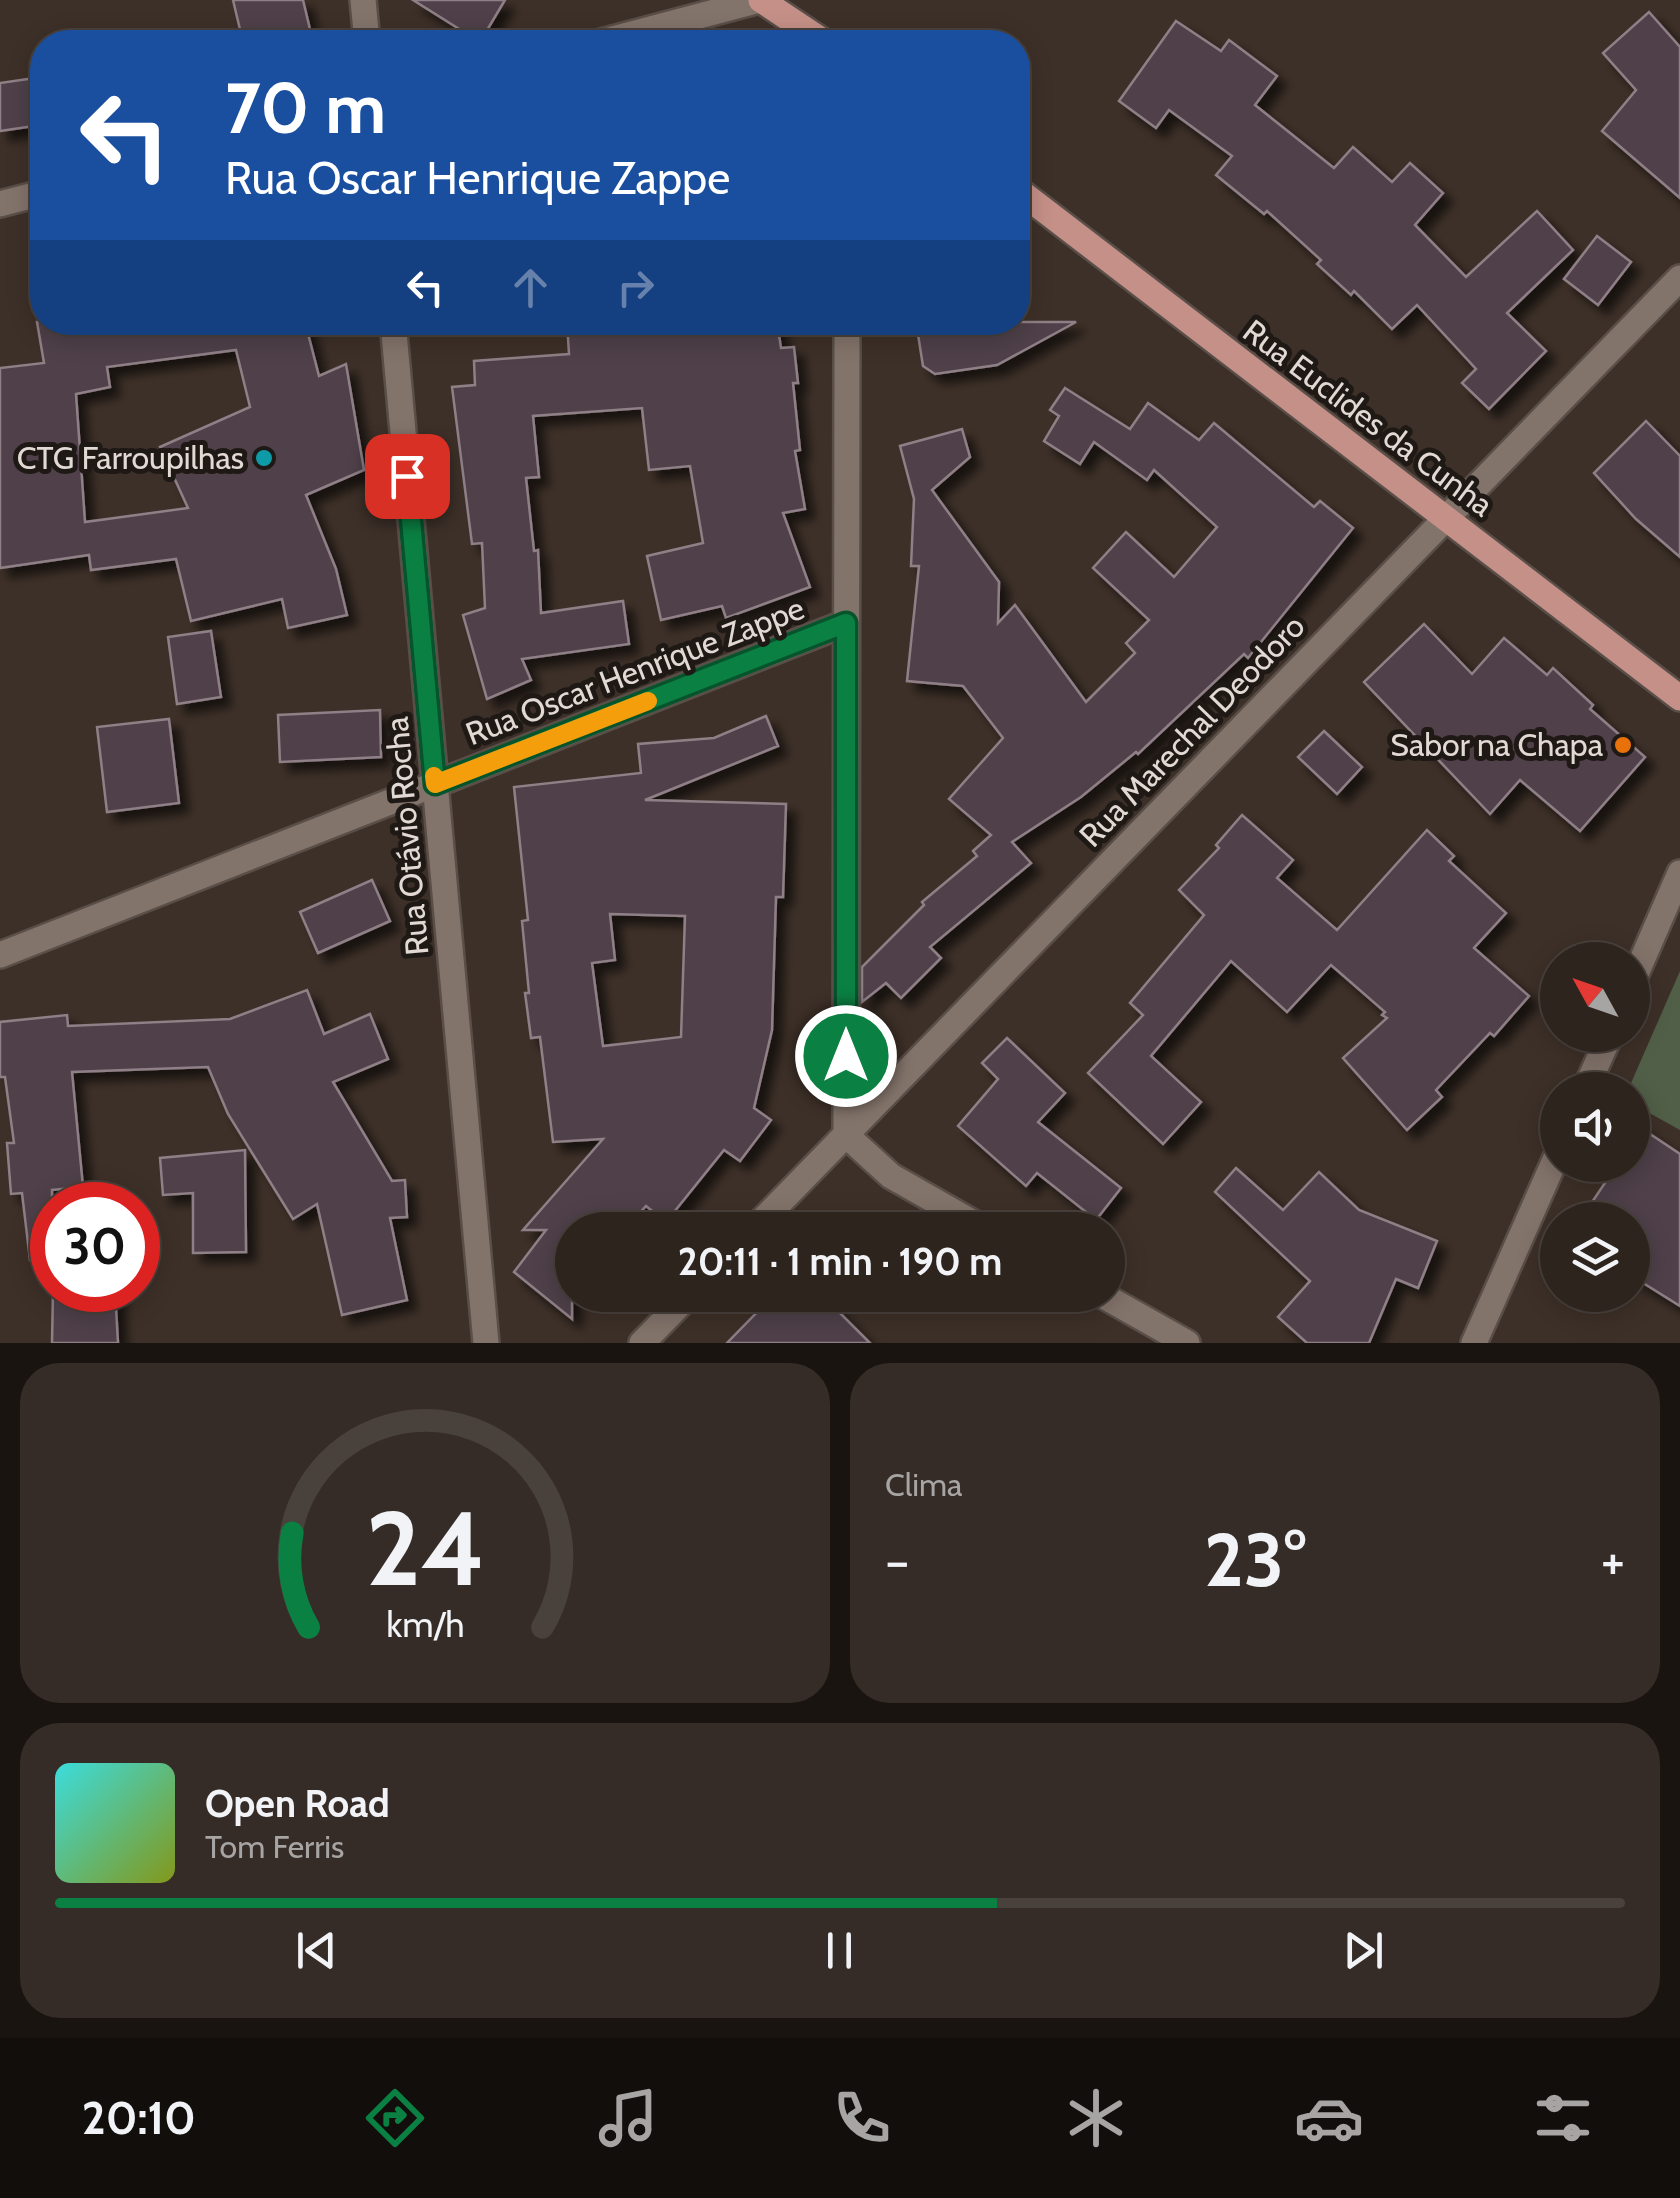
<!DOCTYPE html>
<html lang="pt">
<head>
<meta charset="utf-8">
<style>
  body { margin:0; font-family:Cabin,sans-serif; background:#362c27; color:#f1f3f6; height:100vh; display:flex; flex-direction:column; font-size:38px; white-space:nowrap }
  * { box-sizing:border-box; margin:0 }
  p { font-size:32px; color:#a7a4a4 }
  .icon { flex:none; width:55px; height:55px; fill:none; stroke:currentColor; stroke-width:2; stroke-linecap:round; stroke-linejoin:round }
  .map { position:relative; height:1343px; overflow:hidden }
  .panel { display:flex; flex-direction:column; gap:20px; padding:20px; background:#191410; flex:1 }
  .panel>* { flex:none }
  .hud { position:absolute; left:30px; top:30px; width:1000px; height:305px; border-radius:40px; box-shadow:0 5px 25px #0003,0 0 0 2px #49413c; background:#1a4fa0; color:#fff; overflow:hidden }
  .needle { width:65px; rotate:310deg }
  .fabs { position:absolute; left:1540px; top:942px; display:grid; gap:20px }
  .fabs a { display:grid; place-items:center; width:110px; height:110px; border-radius:50%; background:#2e241e; box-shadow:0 5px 25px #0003,0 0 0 2px #49413c; font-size:50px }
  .speed { position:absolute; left:30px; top:1182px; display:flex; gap:20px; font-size:50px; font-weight:700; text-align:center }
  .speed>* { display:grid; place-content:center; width:130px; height:130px; border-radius:50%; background:#2e241e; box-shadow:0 5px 25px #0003,0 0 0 2px #49413c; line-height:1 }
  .speed .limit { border:15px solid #d22; background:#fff; color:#111 }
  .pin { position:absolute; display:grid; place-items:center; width:85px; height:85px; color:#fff; margin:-42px; border-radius:20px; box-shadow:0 5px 15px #0006 }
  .me { position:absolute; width:110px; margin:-55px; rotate:0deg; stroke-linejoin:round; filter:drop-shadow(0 0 8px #0008) }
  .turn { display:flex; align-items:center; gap:35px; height:210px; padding:0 30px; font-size:45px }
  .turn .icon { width:130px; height:130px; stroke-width:2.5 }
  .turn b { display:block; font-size:70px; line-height:85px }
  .lanes { display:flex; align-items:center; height:95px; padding:0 30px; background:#0003; justify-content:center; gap:50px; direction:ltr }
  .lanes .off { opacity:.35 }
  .big { font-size:75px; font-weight:700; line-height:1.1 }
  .panel .card { flex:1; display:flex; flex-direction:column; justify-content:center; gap:15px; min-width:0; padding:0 35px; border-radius:40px; background:#362c27 }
  .panel .dial { align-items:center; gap:0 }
  .dial svg { height:260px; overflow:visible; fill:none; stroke:#49413c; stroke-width:7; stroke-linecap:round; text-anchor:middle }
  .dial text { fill:#f1f3f6; stroke:none }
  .song { display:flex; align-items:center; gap:30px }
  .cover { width:120px; height:120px; border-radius:15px; background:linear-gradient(135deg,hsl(180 70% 55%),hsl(70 70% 35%)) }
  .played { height:10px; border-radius:5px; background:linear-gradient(90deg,#0b8043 60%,#49413c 60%) }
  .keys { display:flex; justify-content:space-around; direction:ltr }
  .heat { display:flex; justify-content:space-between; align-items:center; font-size:55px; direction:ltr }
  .panel .tiles { flex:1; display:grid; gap:20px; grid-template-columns:1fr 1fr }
  .card:last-child { grid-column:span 2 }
  .trip { position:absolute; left:555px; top:1212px; width:570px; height:100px; border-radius:50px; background:#2e241e; box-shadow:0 5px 25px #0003,0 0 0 2px #49413c; font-weight:700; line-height:100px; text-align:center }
  .tabs { display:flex; height:160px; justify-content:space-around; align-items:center; background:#120e0c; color:#a7a4a4 }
  .tabs .icon { width:70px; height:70px }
  .tabs .on { color:#0b8043 }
  .tabs b { font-size:45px; color:#f1f3f6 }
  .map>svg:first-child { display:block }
</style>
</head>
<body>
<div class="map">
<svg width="1680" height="1343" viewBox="0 0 1680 1343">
  <defs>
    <filter id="shadow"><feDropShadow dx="9" dy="9" stdDeviation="5" flood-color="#0009"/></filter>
  </defs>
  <rect width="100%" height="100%" fill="#3d3028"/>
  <path fill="#515f48" d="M1680,971V1130L1633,1104L1632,1090H1628Z"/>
  <g fill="#4f4048" stroke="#8f7f87" stroke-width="2.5" fill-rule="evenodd" filter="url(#shadow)">
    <path d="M233,0H303L313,42H243Z"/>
    <path d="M413,0H505L480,42Z"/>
    <path d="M1649,12L1680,47V198L1602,131L1636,90L1603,53Z"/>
    <path d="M1176,21L1221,51L1229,40L1277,76L1255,105L1334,168L1353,147L1392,182L1410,163L1443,193L1415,225L1466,277L1537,211L1573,250L1507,313L1546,351L1489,409L1462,383L1476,369L1417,305L1392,329L1354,291L1351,295L1317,264L1321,260L1267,211L1264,214L1216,175L1232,156L1169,110L1156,128L1119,101Z"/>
    <path d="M35,78L41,125L0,131V83Z"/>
    <path d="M1597,236L1631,262L1598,305L1564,279Z"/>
    <path d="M37,322H305L319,376L346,364L364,470L306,495L336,569L347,615L288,628L282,599L191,621L176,559L91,570L89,555L0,568V368L44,363ZM236,350L250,407L160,447L188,508L85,522L76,394L110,387L107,367Z"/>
    <path d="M567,322H777L781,348L794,347L798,383H793L800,450L795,451L805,509L783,513L810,587L726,618L722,606L661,620L647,556L703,543L690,466L649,470L642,408L533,416L539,477L526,478L534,551L538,550L541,613L623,601L629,644L522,659L531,680L487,699L463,615L485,608L482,543L472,544L452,387L475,385L474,361L569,354Z"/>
    <path d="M916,322H1076L997,365L935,374L923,366Z"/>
    <path d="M1065,388L1130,429L1148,403L1199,440L1214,423L1314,507L1320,501L1353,528L1248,658L1244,654L1138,754L1136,752L1081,797L1012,842L1031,863L930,947L941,958L901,998L886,983L862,1002V967L924,905L922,902L977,856L973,851L991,835L949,799L1003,738L963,686L907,681L919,566H911L914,499L900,446L962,429L970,457L932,490L999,582L998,623L1015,605L1086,702L1135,653L1126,643L1149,620L1093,568L1126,532L1174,577L1217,527L1154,470L1147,480L1094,442L1080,464L1044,441L1059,416L1050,410Z"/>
    <path d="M1646,421L1680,456V557L1636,519L1594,473Z"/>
    <path d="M1424,624L1472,674L1504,638L1547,675L1553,668L1593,705L1590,709L1645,757L1580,831L1520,780L1490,814L1364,682Z"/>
    <path d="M211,631L221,697L177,704L168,637Z"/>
    <path d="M380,710L381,757L280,762L278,715Z"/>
    <path d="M766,716L778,746L645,800L786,804L783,897H776L772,1030L754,1108L771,1120L740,1161L724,1150L666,1222L646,1206L624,1230H572V1319L514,1272L546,1230H523L603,1139L553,1142L540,1037L531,1038L525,993H529L522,921L528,920L514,787L641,773L638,744L714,738ZM610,914L685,916L681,1037L603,1046L592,963L615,960Z"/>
    <path d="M169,719L179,803L107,812L97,727Z"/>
    <path d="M1324,731L1362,767L1337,794L1298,757Z"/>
    <path d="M1242,815L1293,860L1277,878L1337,930L1427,830L1454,856L1449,861L1506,913L1474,948L1529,996L1494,1036L1490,1033L1436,1090L1442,1097L1407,1130L1343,1058L1387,1018L1382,1015L1385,1012L1331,965L1287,1012L1231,961L1151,1056L1201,1102L1163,1144L1088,1073L1143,1015L1130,1003L1204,915L1179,890L1219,848L1216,845Z"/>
    <path d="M372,880L390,921L318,953L300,912Z"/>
    <path d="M307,990L324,1034L370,1014L388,1059L333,1082L392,1181L405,1180L407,1217L390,1218L407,1300L342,1315L317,1204L293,1219L228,1114L208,1067L72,1072L83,1187L52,1190V1259L30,1260L22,1193L11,1194L7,1143H14L5,1077H0V1022L67,1015L68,1026L230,1019Z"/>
    <path d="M1007,1038L1065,1093L1038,1122L1121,1188L1096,1220L1037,1173L1026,1186L958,1126L998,1079L982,1063Z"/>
    <path d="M1632,1122L1680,1154V1306L1632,1276V1220H1580L1617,1165H1632Z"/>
    <path d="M245,1150L246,1252L193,1253V1193L163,1195L160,1158Z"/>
    <path d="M1236,1168L1283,1210L1319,1172L1359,1210L1437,1241L1418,1288L1396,1279L1369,1343H1307L1278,1317L1310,1281L1215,1192Z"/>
    <path d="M53,1290H115L118,1343H52Z"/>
    <path d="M774,1295H822L870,1343H727Z"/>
  </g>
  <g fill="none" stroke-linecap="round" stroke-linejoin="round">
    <defs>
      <g id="minor">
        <path d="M363,0L367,42"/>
        <path d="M601,42L760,0"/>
        <path d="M0,204L42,193"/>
        <path d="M393,322L486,1343"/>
        <path d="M847,322L846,1135L891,1176L986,1230"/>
        <path d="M0,955L846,623"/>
        <path d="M1632,983L1680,873"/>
        <path d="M1585,1090L1610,1035"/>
        <path d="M753,1230L1680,278"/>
        <path d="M1102,1295L1187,1343"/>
        <path d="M642,1343L689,1295"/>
        <path d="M1474,1343L1558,1153"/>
      </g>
      <g id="major">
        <path d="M761,0L824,42"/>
        <path d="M1018,190L1680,698"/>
      </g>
    </defs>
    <use href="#minor" stroke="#594e48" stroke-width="30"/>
    <use href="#major" stroke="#594e48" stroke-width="30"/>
    <use href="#minor" stroke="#83746b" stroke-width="25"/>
    <use href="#major" stroke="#c59087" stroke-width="25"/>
  </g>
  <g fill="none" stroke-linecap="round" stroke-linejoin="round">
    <defs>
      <path id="route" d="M407,476L435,784L846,623V1056"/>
    </defs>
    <use href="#route" stroke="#07532c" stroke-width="25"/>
    <use href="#route" stroke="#0b8043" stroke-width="18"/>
    <path stroke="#f59e0b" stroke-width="18" d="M434,776L435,784L648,701"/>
  </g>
  <circle fill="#0f9aa8" stroke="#1f1916" stroke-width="4" cx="264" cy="458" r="10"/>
  <circle fill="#e8710a" stroke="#1f1916" stroke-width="4" cx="1623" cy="745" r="10"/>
  <g text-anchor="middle" stroke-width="10" stroke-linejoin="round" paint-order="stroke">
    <g font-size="32" fill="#e2d9d4" stroke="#1f1916">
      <text transform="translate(1368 418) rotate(37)" y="11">Rua Euclides da Cunha</text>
      <text transform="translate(635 671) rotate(-21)" y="11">Rua Oscar Henrique Zappe</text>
      <text transform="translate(1192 731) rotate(-46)" y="11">Rua Marechal Deodoro</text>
      <text transform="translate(407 836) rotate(-95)" y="11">Rua Otávio Rocha</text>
    </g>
    <g font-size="32" fill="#e2d9d4" stroke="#1f1916" text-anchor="end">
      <text x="244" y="469">CTG Farroupilhas</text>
      <text x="1603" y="756">Sabor na Chapa</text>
    </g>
  </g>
</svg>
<div class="fabs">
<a><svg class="needle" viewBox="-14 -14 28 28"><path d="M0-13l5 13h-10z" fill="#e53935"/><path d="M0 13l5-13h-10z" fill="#a7a4a4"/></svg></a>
<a><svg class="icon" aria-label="sound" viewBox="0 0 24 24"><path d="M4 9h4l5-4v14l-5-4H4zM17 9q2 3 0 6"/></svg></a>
<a><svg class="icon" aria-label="layers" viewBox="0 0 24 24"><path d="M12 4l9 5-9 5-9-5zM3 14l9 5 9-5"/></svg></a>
</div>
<div class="speed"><div class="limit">30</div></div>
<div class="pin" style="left:407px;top:476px;background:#d93025"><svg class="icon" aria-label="arrive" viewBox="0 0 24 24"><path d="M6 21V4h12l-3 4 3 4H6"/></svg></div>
<svg class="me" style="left:846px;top:1056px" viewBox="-20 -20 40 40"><circle r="17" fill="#0b8043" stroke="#fff" stroke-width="3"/><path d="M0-11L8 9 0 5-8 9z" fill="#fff"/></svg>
<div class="trip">20:11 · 1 min · 190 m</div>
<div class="hud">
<div class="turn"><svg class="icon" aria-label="left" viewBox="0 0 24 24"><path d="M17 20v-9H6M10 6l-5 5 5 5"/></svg><div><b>70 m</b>Rua Oscar Henrique Zappe</div></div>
<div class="lanes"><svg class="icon" aria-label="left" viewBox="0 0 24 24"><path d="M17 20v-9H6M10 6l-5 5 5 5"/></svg><svg class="icon off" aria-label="ahead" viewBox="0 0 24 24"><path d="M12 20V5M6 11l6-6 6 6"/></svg><svg class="icon off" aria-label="right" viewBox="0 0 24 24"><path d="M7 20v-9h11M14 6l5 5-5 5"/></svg></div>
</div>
</div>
<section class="panel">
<div class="tiles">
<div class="card dial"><svg viewBox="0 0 100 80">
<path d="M14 69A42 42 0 1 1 86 69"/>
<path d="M14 69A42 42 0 0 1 9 40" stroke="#0b8043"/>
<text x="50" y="56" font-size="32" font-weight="700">24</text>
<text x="50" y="72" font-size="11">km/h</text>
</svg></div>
<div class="card"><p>Clima</p>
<div class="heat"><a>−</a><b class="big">23°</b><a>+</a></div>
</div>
<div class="card">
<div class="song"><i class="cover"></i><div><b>Open Road</b><p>Tom Ferris</p></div></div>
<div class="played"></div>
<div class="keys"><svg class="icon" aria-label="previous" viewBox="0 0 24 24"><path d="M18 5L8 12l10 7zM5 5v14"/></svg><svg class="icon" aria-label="pause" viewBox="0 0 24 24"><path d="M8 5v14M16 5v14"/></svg><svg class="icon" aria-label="next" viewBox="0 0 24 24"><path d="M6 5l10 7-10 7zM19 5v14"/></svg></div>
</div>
</div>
</section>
<nav class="tabs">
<b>20:10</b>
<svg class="icon on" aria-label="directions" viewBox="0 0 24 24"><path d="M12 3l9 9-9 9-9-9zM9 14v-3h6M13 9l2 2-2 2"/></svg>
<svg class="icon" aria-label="music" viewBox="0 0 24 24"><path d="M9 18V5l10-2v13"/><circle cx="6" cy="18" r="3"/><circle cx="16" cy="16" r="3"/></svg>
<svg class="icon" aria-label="phone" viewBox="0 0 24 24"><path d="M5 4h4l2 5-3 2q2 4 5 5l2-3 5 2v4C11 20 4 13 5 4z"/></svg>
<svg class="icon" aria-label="climate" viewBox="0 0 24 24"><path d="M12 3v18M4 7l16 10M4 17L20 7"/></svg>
<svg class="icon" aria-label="car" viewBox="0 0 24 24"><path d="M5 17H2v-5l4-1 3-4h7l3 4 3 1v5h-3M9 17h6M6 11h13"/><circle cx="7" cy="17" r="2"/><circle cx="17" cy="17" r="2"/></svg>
<svg class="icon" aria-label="filters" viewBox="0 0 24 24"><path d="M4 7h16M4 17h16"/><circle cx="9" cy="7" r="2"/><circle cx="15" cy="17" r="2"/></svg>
</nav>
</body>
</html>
